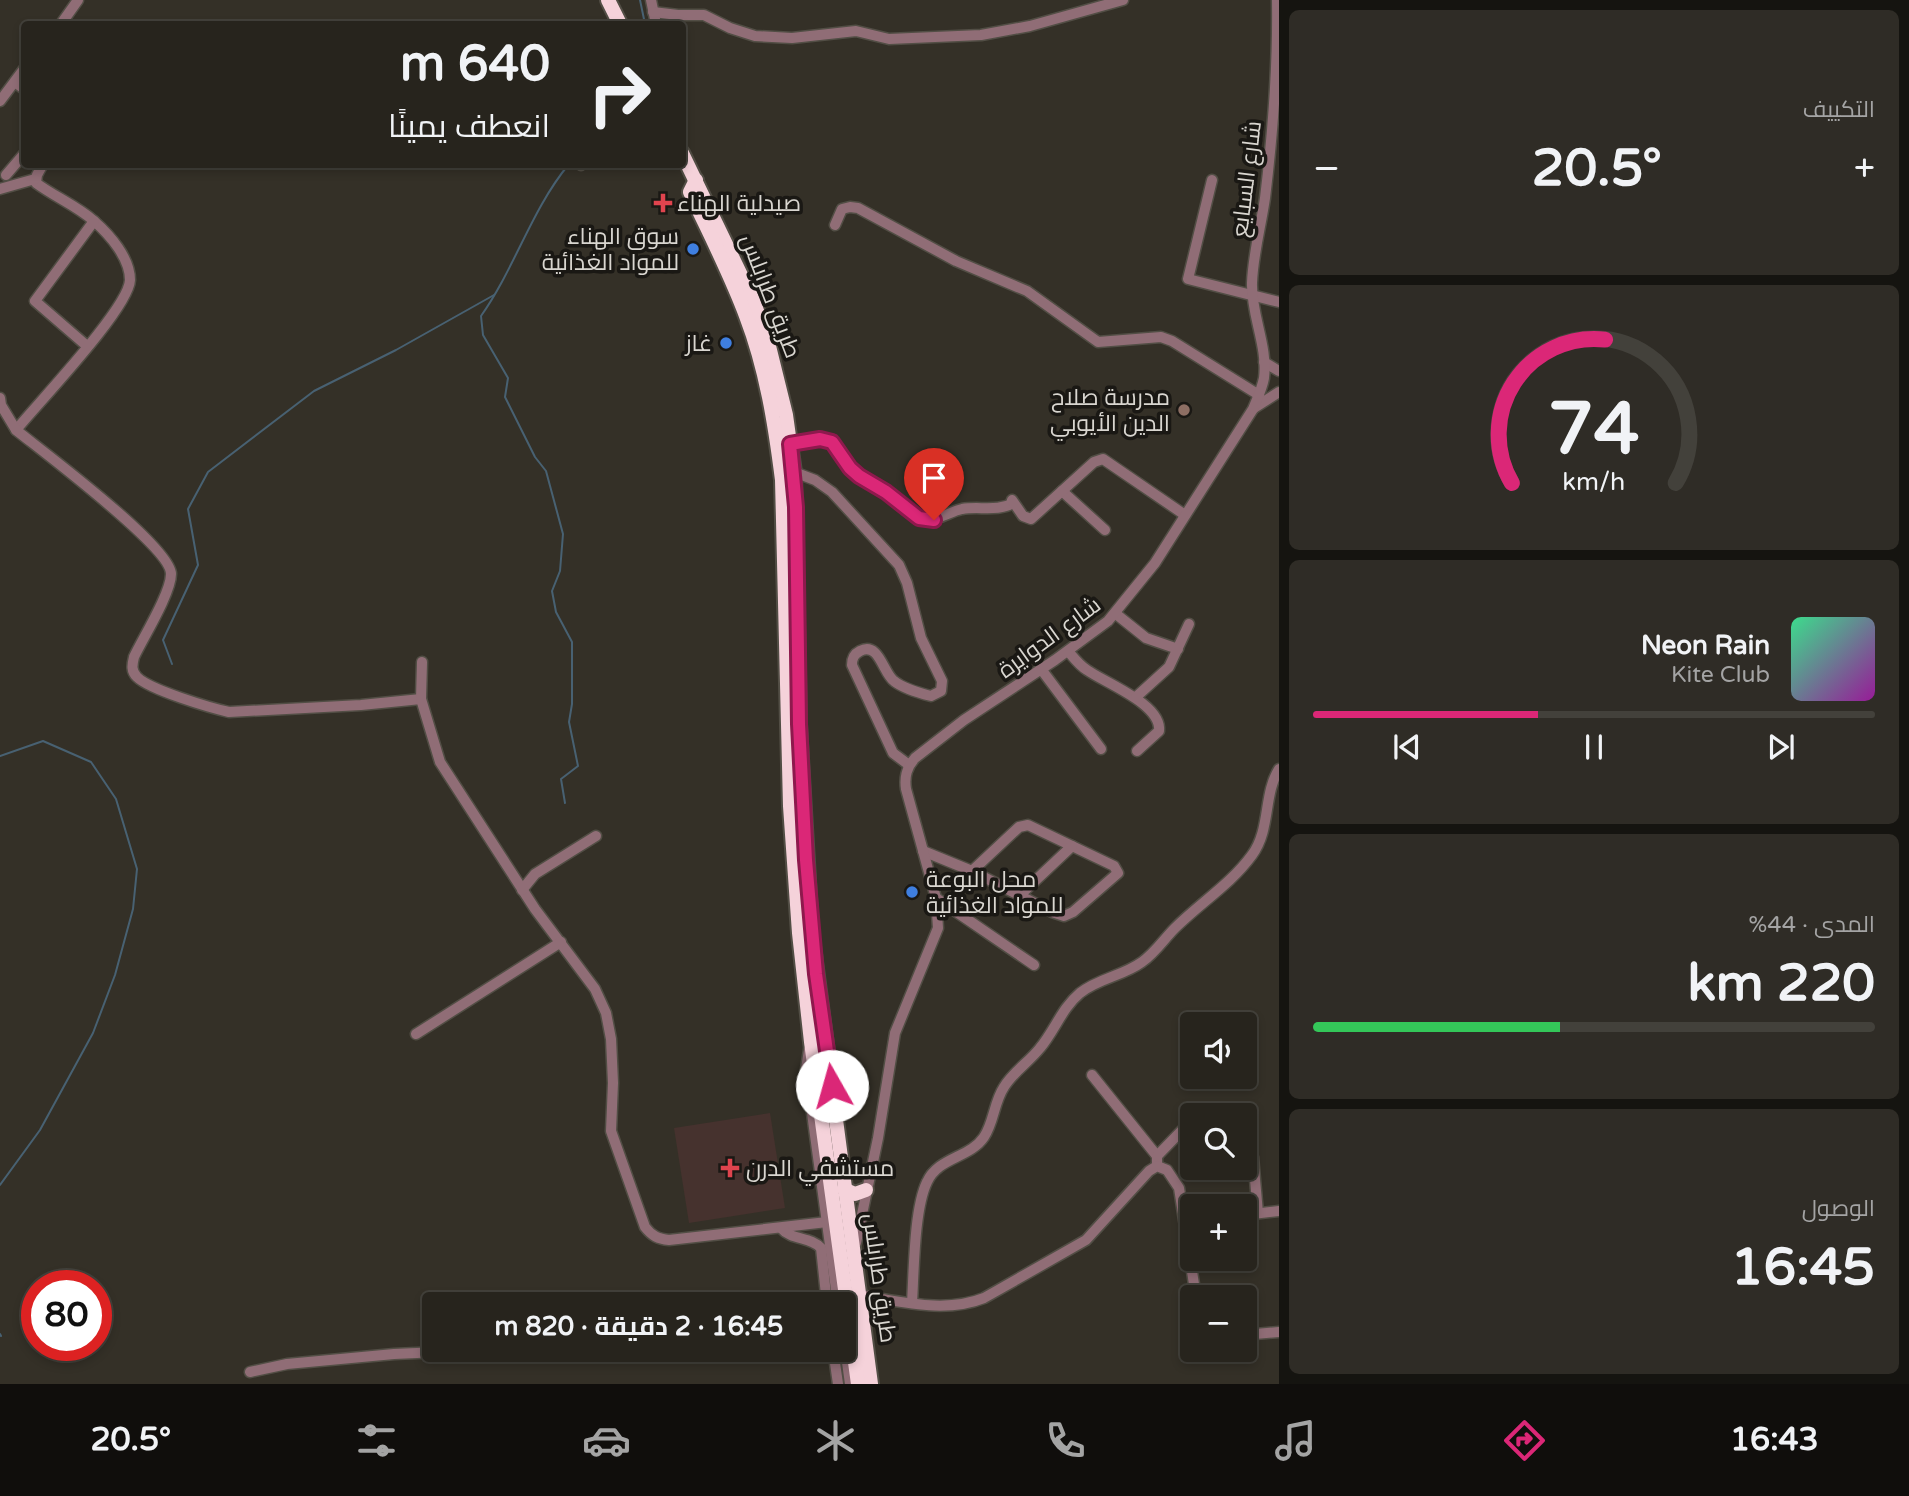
<!DOCTYPE html>
<html lang="ar">
<head>
<meta charset="utf-8">
<style>
  body { margin:0; font-family:"Varela Round",Cairo,sans-serif; background:#2f2c26; color:#f1f3f6; direction:rtl; height:100vh; display:flex; flex-direction:column; font-size:26px; white-space:nowrap }
  * { box-sizing:border-box; margin:0 }
  p { font-size:23px; color:#a4a4a4 }
  .icon { flex:none; width:38px; height:38px; fill:none; stroke:currentColor; stroke-width:2; stroke-linecap:round; stroke-linejoin:round }
  .map { position:relative; flex:1; overflow:hidden; direction:ltr }
  .details { display:flex; flex-direction:column; gap:10px; padding:10px; background:#151410; width:630px }
  .details>* { flex:none }
  .top-card { position:absolute; left:21px; top:21px; width:665px; height:147px; border-radius:7px; box-shadow:0 4px 10px #0003,0 0 0 2px #43413b; direction:rtl; background:#27241d; color:#f1f3f6; overflow:hidden }
  .buttons { position:absolute; left:1180px; top:1012px; display:grid; gap:14px }
  .buttons a { display:grid; place-items:center; width:77px; height:77px; border-radius:7px; background:#27241d; box-shadow:0 4px 10px #0003,0 0 0 2px #43413b; font-size:35px }
  .speed { position:absolute; left:21px; top:1270px; display:flex; gap:14px; font-size:35px; font-weight:700; text-align:center }
  .speed>* { display:grid; place-content:center; width:91px; height:91px; border-radius:50%; background:#27241d; box-shadow:0 4px 10px #0003,0 0 0 2px #43413b; line-height:1 }
  .speed .limit { border:10px solid #d22; background:#fff; color:#111 }
  .pin { position:absolute; display:grid; place-items:center; width:60px; height:60px; color:#fff; margin:-72px -30px; border-radius:50% 50% 50% 0; rotate:-45deg; box-shadow:0 0 7px #0007 }
  .pin .icon { rotate:45deg }
  .me { position:absolute; width:77px; margin:-38px; rotate:353deg; stroke-linejoin:round; filter:drop-shadow(0 0 5px #0008) }
  .turn { display:flex; align-items:center; gap:24px; height:147px; padding:0 21px; font-size:32px }
  .turn .icon { width:91px; height:91px; stroke-width:2.5 }
  .turn b { display:block; font-size:49px; line-height:60px }
  .big { font-size:52px; font-weight:700; line-height:1.1 }
  .details .tile { flex:1; display:flex; flex-direction:column; justify-content:center; gap:10px; min-width:0; padding:0 24px; border-radius:10px; background:#2f2c26 }
  .details .dial { align-items:center; gap:0 }
  .dial svg { height:182px; overflow:visible; fill:none; stroke:#43413b; stroke-width:7; stroke-linecap:round; text-anchor:middle }
  .dial text { fill:#f1f3f6; stroke:none }
  .song { display:flex; align-items:center; gap:21px }
  .cover { width:84px; height:84px; border-radius:10px; background:linear-gradient(135deg,hsl(150 70% 55%),hsl(300 70% 35%)) }
  .played { height:7px; border-radius:4px; background:linear-gradient(90deg,#db2777 40%,#43413b 40%) }
  .keys { display:flex; justify-content:space-around; direction:ltr }
  .heat { display:flex; justify-content:space-between; align-items:center; font-size:38px; direction:ltr }
  .charge { height:10px; border-radius:5px; background:linear-gradient(90deg,#34c759 44%,#43413b 0) }
  .trip { position:absolute; left:422px; top:1292px; width:434px; height:70px; border-radius:7px; background:#27241d; box-shadow:0 4px 10px #0003,0 0 0 2px #43413b; font-weight:700; line-height:70px; text-align:center; direction:rtl }
  .menu { display:flex; height:112px; justify-content:space-around; align-items:center; background:#100e0c; color:#a4a4a4 }
  .menu .icon { width:49px; height:49px }
  .menu .active { color:#db2777 }
  .menu b { font-size:32px; color:#f1f3f6 }
  main { display:flex; flex:1; min-height:0 }
  .map>svg:first-child { display:block }
</style>
</head>
<body>
<main>
<section class="details">
<div class="tile"><p>التكييف</p>
<div class="heat"><a>−</a><b class="big">20.5°</b><a>+</a></div>
</div>
<div class="tile dial"><svg viewBox="0 0 100 80">
<path d="M14 69A42 42 0 1 1 86 69"/>
<path d="M14 69A42 42 0 0 1 55 6" stroke="#db2777"/>
<text x="50" y="56" font-size="32" font-weight="700">74</text>
<text x="50" y="72" font-size="11">km/h</text>
</svg></div>
<div class="tile">
<div class="song"><i class="cover"></i><div><b>Neon Rain</b><p>Kite Club</p></div></div>
<div class="played"></div>
<div class="keys"><svg class="icon" aria-label="previous" viewBox="0 0 24 24"><path d="M18 5L8 12l10 7zM5 5v14"/></svg><svg class="icon" aria-label="pause" viewBox="0 0 24 24"><path d="M8 5v14M16 5v14"/></svg><svg class="icon" aria-label="next" viewBox="0 0 24 24"><path d="M6 5l10 7-10 7zM19 5v14"/></svg></div>
</div>
<div class="tile"><p>المدى · 44%</p><b class="big">220 km</b><div class="charge"></div></div>
<div class="tile"><p>الوصول</p><b class="big">16:45</b></div>
</section>
<div class="map">
<svg width="1279" height="1384" viewBox="0 0 1279 1384">
  <rect width="100%" height="100%" fill="#343027"/>
  <path fill="#46322e" d="M770,1113L785,1208L689,1223L674,1128Z"/>
  <g fill="none" stroke-linecap="round" stroke-linejoin="round">
    <g stroke="#486172" stroke-width="2">
      <path d="M640,0L645,24"/>
      <path d="M172,664L163,640L198,565L188,509L208,472L314,391L396,350L494,295"/>
      <path d="M0,756L43,741L91,762L116,799L137,869L133,909L115,975L93,1033L40,1130L0,1185"/>
      <path d="M565,803L561,779L578,766L569,722L572,704V642L556,612L552,591L560,571L563,534L546,471L535,457L505,397L508,378L483,335L481,316C515,268 531,210 569,164"/>
      <path d="M0,1334L1,1336"/>
    </g>
    <defs>
      <g id="minor">
        <path d="M651,0L656,24"/>
        <path d="M653,12L678,15H704L730,28L755,36L792,38L856,31L889,39L981,35L1030,26L1123,0"/>
        <path d="M61,24L78,0"/>
        <path d="M15,82L24,89"/>
        <path d="M0,101L24,69"/>
        <path d="M43,164L37,175L36,183C55,197 77,206 94,221C110,235 130,258 130,280C129,308 38,403 16,430C42,451 171,547 171,574C171,593 143,638 134,657C132,665 131,671 137,677C150,690 211,708 229,712L361,705L421,699"/>
        <path d="M581,165V164"/>
        <path d="M6,175L24,154"/>
        <path d="M1212,180L1188,279L1279,302"/>
        <path d="M0,189L35,179"/>
        <path d="M835,225L842,209L850,207L858,208L956,261L1027,291L1098,342L1161,337L1172,341L1259,395"/>
        <path d="M87,346L35,301L94,221"/>
        <path d="M1264,362L1279,371"/>
        <path d="M0,398L1,405L16,430"/>
        <path d="M1254,408L1279,392"/>
        <path d="M791,444L820,439L829,440L854,472L924,519C938,521 949,512 962,509C979,506 998,512 1013,503"/>
        <path d="M794,472L815,480L832,492L899,565L907,583L921,638L942,681L941,691L931,696C919,693 904,689 894,681C883,673 879,641 860,651C854,654 852,658 852,665L893,753L909,765"/>
        <path d="M1062,491L1105,530"/>
        <path d="M1012,500L1023,516L1031,519L1094,462L1103,459L1185,515"/>
        <path d="M1116,614L1146,638L1178,649"/>
        <path d="M1068,651C1074,658 1079,665 1087,670C1105,683 1162,704 1159,731L1137,751"/>
        <path d="M422,662L421,699L440,762L535,909L595,989L606,1013L611,1039L613,1083L611,1131L645,1227C652,1236 658,1239 669,1240L827,1222"/>
        <path d="M1041,669L1101,749"/>
        <path d="M1136,697L1169,667L1189,624"/>
        <path d="M923,851L972,871L1052,912L1064,916L1073,912L1118,873L1114,866L1028,825L1019,827L972,871"/>
        <path d="M522,890L535,874L596,836"/>
        <path d="M1020,895L1072,846"/>
        <path d="M936,898L1034,965"/>
        <path d="M416,1034L561,942"/>
        <path d="M809,1050L806,1069L838,1304"/>
        <path d="M1092,1075L1157,1156V1166"/>
        <path d="M1198,1115L1203,1110"/>
        <path d="M1157,1156L1192,1120"/>
        <path d="M1253,1157L1258,1213"/>
        <path d="M1244,1215L1279,1211"/>
        <path d="M781,1228C792,1241 810,1236 821,1248L827,1304"/>
        <path d="M856,1243L878,1138L895,1033L938,928L936,898L906,789C904,776 907,767 915,758L964,720L1055,660L1108,621L1155,563L1253,409C1257,399 1262,389 1264,378C1268,346 1251,315 1252,283C1253,254 1261,226 1265,198C1273,132 1278,66 1277,0"/>
        <path d="M858,1295C900,1301 944,1314 984,1298L1086,1240L1149,1171L1157,1166L1167,1170L1179,1188L1196,1297"/>
        <path d="M912,1303C914,1270 914,1209 927,1182C938,1157 970,1158 984,1137C994,1122 994,1102 1004,1087C1013,1072 1029,1062 1040,1048C1055,1030 1062,1008 1080,993C1099,978 1123,976 1142,962C1155,953 1164,939 1175,928C1200,903 1231,884 1252,855C1271,829 1263,795 1279,769"/>
        <path d="M1244,1335L1279,1332"/>
        <path d="M844,1340L850,1384"/>
        <path d="M833,1349L838,1384"/>
        <path d="M250,1372L287,1364L394,1354L439,1352L563,1357L679,1349"/>
      </g>
      <g id="highway">
        <path d="M608,0L620,24"/>
        <path d="M682,153L753,300L767,338L786,415L794,472L799,724L811,931L871,1384"/>
        <path d="M696,180L690,192C709,233 730,273 746,316C766,368 775,424 782,480L790,806L799,933L811,1042L858,1384"/>
        <path d="M844,1189L855,1194L866,1190"/>
      </g>
    </defs>
    <use href="#minor" stroke="#524e45" stroke-width="13"/>
    <use href="#highway" stroke="#524e45" stroke-width="18"/>
    <use href="#minor" stroke="#906d76" stroke-width="10"/>
    <use href="#highway" stroke="#f5d2da" stroke-width="14"/>
  </g>
  <g fill="none" stroke-linecap="round" stroke-linejoin="round">
    <defs>
      <path id="route" d="M832,1086L816,974L806,860L799,724L796,507L790,444L820,439L832,442L850,468L859,476L886,492L919,518L934,520"/>
    </defs>
    <use href="#route" stroke="#8e194d" stroke-width="18"/>
    <use href="#route" stroke="#db2777" stroke-width="12"/>
  </g>
  <g fill="#e0444e" stroke="#1a1814" stroke-width="2.5">
    <path d="M659.5 192.5h7v7h7v7h-7v7h-7v-7h-7v-7h7z"/>
    <path d="M726.5 1157.5h7v7h7v7h-7v7h-7v-7h-7v-7h7z"/>
  </g>
  <g fill="#3f7fe0" stroke="#1a1814" stroke-width="2.5">
    <circle cx="693" cy="249" r="7"/>
    <circle cx="726" cy="343" r="7"/>
    <circle cx="912" cy="892" r="7"/>
  </g>
  <circle fill="#8d6e63" stroke="#1a1814" stroke-width="2.5" cx="1184" cy="410" r="7"/>
  <g text-anchor="middle" stroke-width="7" stroke-linejoin="round" paint-order="stroke">
    <g font-size="23" fill="#d9d6d0" stroke="#1a1814">
      <text transform="translate(1246 179) rotate(-83)" y="8">شارع السبايع</text>
      <text transform="translate(771 296) rotate(69)" y="8">طريق طرابلس</text>
      <text transform="translate(1049 637) rotate(-36)" y="8">شارع الدوايرة</text>
      <text transform="translate(880 1278) rotate(82)" y="8">طريق طرابلس</text>
    </g>
    <g font-size="23" fill="#d9d6d0" stroke="#1a1814" text-anchor="start">
      <text x="677" y="211">صيدلية الهناء</text>
      <text x="679" y="244" text-anchor="end">سوق الهناء<tspan x="679" dy="26">للمواد الغذائية</tspan></text>
      <text x="712" y="351" text-anchor="end">غاز</text>
      <text x="1170" y="405" text-anchor="end">مدرسة صلاح<tspan x="1170" dy="26">الدين الأيوبي</tspan></text>
      <text x="926" y="887">محل البوعة<tspan x="926" dy="26">للمواد الغذائية</tspan></text>
      <text x="746" y="1176">مستشفي الدرن</text>
    </g>
  </g>
</svg>
<div class="buttons">
<a><svg class="icon" aria-label="sound" viewBox="0 0 24 24"><path d="M4 9h4l5-4v14l-5-4H4zM17 9q2 3 0 6"/></svg></a>
<a><svg class="icon" aria-label="search" viewBox="0 0 24 24"><circle cx="10" cy="10" r="6"/><path d="M15 15l6 6"/></svg></a>
<a>+</a>
<a>−</a>
</div>
<div class="speed"><div class="limit">80</div></div>
<div class="pin" style="left:934px;top:520px;background:#d93025"><svg class="icon" aria-label="arrive" viewBox="0 0 24 24"><path d="M6 21V4h12l-3 4 3 4H6"/></svg></div>
<svg class="me" style="left:832px;top:1086px" viewBox="-20 -20 40 40"><circle r="19" fill="#fff"/><path d="M0-13L10 11 0 6-10 11z" fill="#db2777"/></svg>
<div class="trip">16:45 · 2 دقيقة · 820 m</div>
<div class="top-card">
<div class="turn"><svg class="icon" aria-label="right" viewBox="0 0 24 24"><path d="M7 20v-9h11M14 6l5 5-5 5"/></svg><div><b>640 m</b>انعطف يمينًا</div></div>
</div>
</div>
</main>
<nav class="menu">
<b>16:43</b>
<svg class="icon active" aria-label="directions" viewBox="0 0 24 24"><path d="M12 3l9 9-9 9-9-9zM9 14v-3h6M13 9l2 2-2 2"/></svg>
<svg class="icon" aria-label="music" viewBox="0 0 24 24"><path d="M9 18V5l10-2v13"/><circle cx="6" cy="18" r="3"/><circle cx="16" cy="16" r="3"/></svg>
<svg class="icon" aria-label="phone" viewBox="0 0 24 24"><path d="M5 4h4l2 5-3 2q2 4 5 5l2-3 5 2v4C11 20 4 13 5 4z"/></svg>
<svg class="icon" aria-label="climate" viewBox="0 0 24 24"><path d="M12 3v18M4 7l16 10M4 17L20 7"/></svg>
<svg class="icon" aria-label="car" viewBox="0 0 24 24"><path d="M5 17H2v-5l4-1 3-4h7l3 4 3 1v5h-3M9 17h6M6 11h13"/><circle cx="7" cy="17" r="2"/><circle cx="17" cy="17" r="2"/></svg>
<svg class="icon" aria-label="filters" viewBox="0 0 24 24"><path d="M4 7h16M4 17h16"/><circle cx="9" cy="7" r="2"/><circle cx="15" cy="17" r="2"/></svg>
<b>20.5°</b>
</nav>
</body>
</html>
